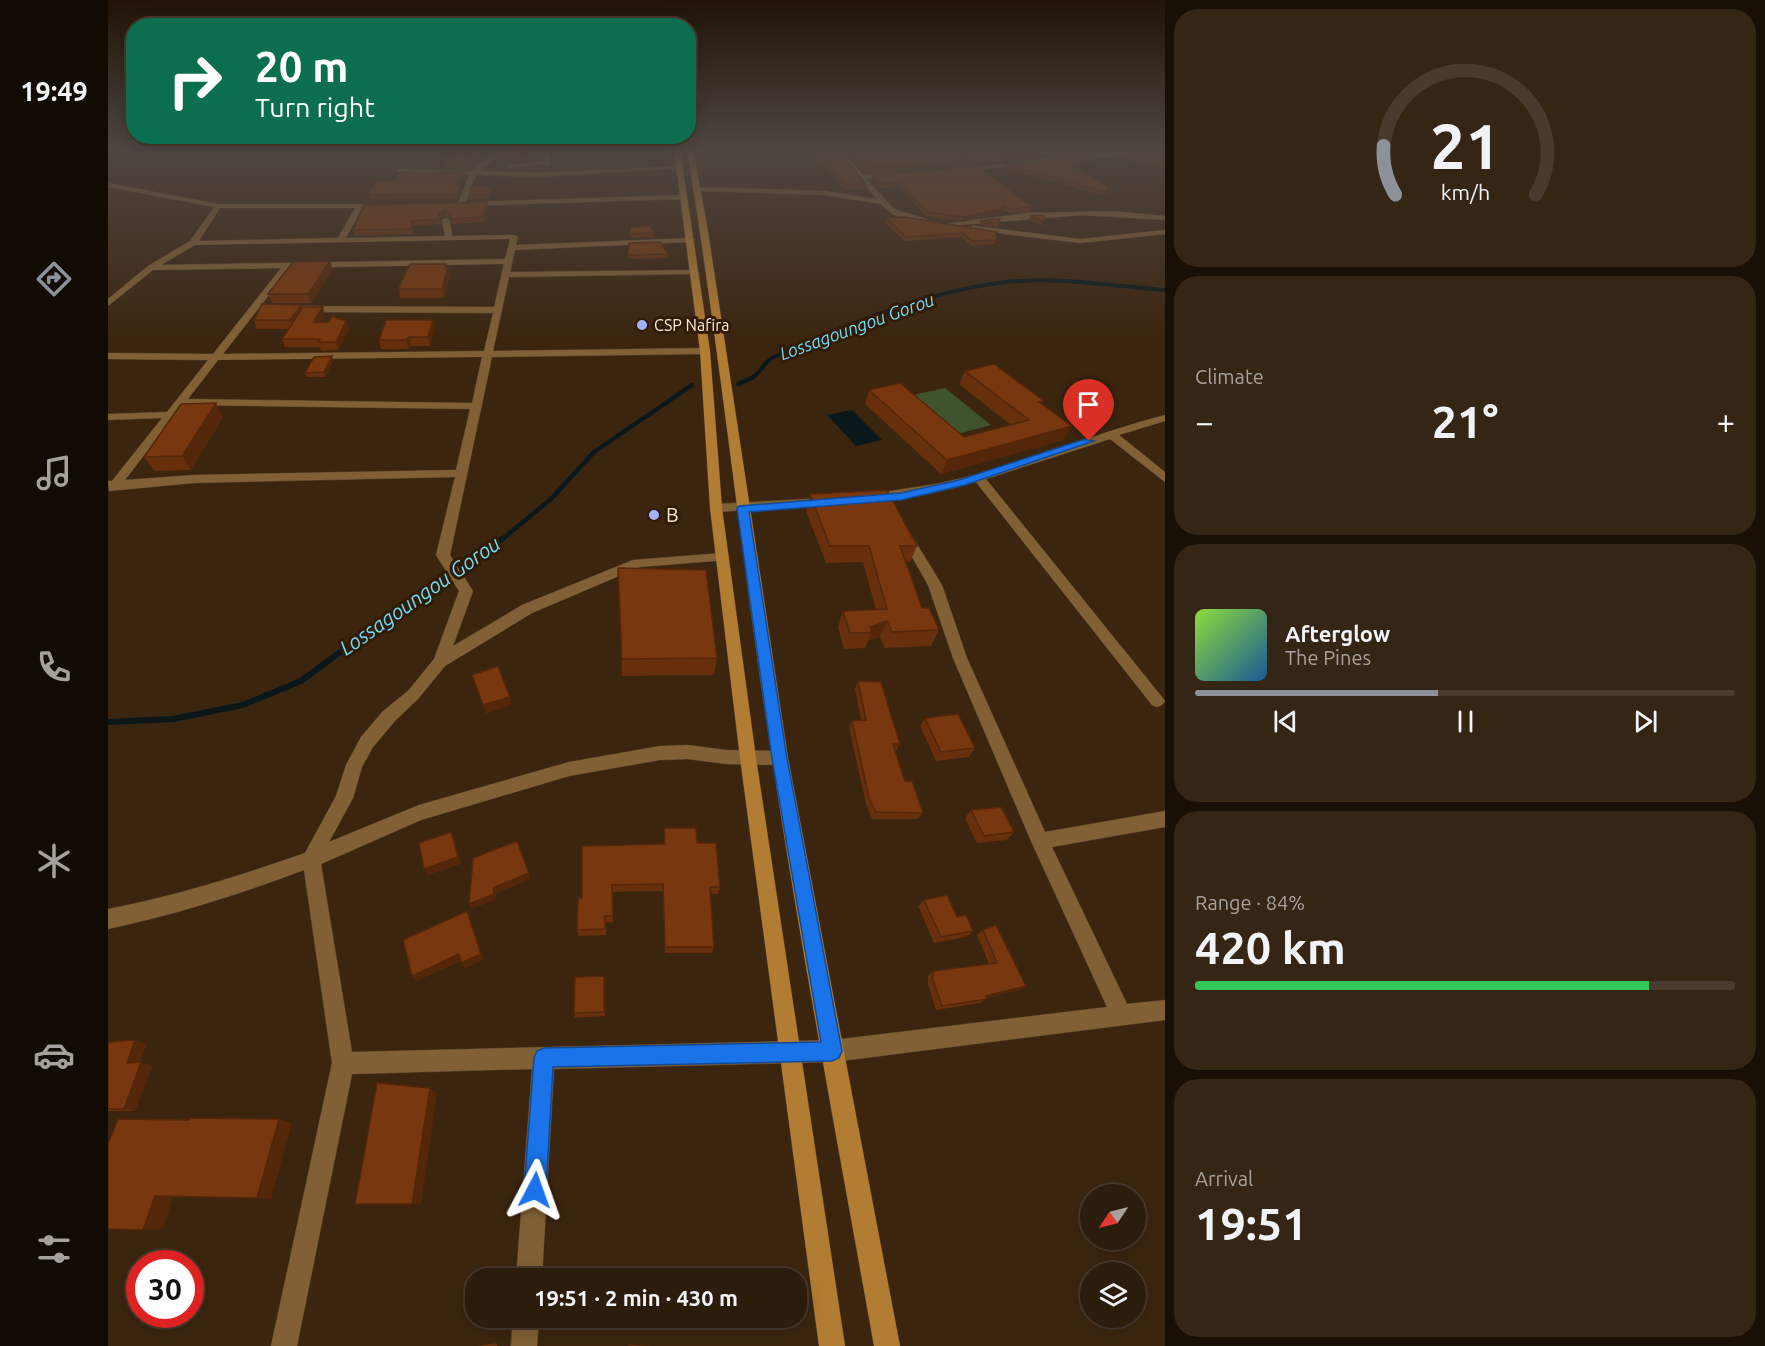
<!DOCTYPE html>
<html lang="en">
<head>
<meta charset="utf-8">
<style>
  body { margin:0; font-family:Ubuntu,sans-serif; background:#342514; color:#f1f3f6; height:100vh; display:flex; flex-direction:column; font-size:22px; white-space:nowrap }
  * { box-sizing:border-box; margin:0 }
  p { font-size:20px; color:#a6a19d }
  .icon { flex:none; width:33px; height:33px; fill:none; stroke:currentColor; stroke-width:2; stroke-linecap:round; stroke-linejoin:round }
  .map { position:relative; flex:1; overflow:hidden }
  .drawer { display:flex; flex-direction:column; gap:9px; padding:9px; background:#180f06; width:600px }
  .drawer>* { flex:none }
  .hud { position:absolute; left:18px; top:18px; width:570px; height:126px; border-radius:24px; box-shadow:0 3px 15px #0003,0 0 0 2px #483a2c; background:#0b6e4f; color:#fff; overflow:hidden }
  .needle { width:39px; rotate:235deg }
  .tools { position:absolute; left:972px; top:1184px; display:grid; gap:12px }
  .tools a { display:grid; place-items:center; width:66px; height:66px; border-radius:50%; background:#2c1c0b; box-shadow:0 3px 15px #0003,0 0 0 2px #483a2c; font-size:30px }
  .speed { position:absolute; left:18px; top:1250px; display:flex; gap:12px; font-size:30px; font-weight:700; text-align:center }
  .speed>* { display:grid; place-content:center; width:78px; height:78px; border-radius:50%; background:#2c1c0b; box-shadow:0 3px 15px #0003,0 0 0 2px #483a2c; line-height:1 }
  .speed .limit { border:9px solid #d22; background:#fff; color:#111 }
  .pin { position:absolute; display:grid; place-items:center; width:51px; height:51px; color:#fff; margin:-62px -26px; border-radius:50% 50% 50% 0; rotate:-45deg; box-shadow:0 0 6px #0007 }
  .pin .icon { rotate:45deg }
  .me { position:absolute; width:66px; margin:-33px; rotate:4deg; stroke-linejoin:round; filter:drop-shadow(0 0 4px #0008) }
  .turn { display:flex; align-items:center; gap:21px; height:126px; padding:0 30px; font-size:27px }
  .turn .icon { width:78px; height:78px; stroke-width:2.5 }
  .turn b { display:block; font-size:42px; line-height:51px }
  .big { font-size:45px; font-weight:600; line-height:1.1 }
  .drawer .card { flex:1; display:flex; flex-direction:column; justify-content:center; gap:9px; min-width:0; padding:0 21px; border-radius:24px; background:#342514 }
  .drawer .dial { align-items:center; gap:0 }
  .dial svg { height:156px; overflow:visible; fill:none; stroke:#483a2c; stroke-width:7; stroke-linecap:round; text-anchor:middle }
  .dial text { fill:#f1f3f6; stroke:none }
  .song { display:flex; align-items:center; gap:18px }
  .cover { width:72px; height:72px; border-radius:9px; background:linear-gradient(135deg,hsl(90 70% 55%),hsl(210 70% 35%)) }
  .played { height:6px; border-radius:3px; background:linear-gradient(90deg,#8c9099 45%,#483a2c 45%) }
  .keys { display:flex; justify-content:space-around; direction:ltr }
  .heat { display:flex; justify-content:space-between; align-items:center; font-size:33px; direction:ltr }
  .charge { height:9px; border-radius:4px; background:linear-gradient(90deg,#34c759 84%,#483a2c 0) }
  .trip { position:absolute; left:357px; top:1268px; width:342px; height:60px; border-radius:24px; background:#2c1c0b; box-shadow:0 3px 15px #0003,0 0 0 2px #483a2c; font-weight:600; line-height:60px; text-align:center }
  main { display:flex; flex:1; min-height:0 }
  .menu { display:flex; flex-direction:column; width:108px; justify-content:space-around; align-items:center; background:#120b04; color:#a6a19d }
  .menu .icon { width:42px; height:42px }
  .menu .on { color:#8c9099 }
  .menu b { font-size:27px; color:#f1f3f6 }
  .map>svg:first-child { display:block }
</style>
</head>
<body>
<main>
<nav class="menu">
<b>19:49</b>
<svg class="icon on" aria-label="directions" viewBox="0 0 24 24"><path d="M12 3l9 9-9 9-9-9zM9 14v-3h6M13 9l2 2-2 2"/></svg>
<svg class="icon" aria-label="music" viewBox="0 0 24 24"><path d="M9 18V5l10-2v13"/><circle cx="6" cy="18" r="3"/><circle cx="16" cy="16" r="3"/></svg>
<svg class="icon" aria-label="phone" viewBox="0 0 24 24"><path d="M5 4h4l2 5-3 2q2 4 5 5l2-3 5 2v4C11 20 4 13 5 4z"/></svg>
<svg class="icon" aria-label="climate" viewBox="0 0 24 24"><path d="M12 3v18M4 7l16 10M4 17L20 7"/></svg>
<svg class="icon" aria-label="car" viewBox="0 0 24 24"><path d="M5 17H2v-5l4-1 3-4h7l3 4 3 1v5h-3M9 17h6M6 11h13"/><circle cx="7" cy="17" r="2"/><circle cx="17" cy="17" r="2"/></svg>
<svg class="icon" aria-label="filters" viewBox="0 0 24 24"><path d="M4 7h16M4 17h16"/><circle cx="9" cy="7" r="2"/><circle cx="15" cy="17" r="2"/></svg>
</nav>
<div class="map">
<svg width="1057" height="1346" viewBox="0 0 1057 1346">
  <rect width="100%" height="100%" fill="#3b250f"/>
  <path fill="#3f542d" d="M837,388L883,425L846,435L801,396Z"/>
  <path fill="#0a181c" d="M744,410L774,440L748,446L719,415Z"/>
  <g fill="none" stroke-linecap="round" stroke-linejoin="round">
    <path stroke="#0a181c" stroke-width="4" d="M643,378C653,374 656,361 666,357C740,324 829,287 911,281C959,278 1008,286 1057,290"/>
    <g stroke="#0a181c" stroke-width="4.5">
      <path d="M630,384L646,377"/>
      <path d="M392,541L444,498L486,452L584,385"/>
    </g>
    <path stroke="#0a181c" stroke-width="6" d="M0,722L65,719L135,705L193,681L343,570L394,539"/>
    <defs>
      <g id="minor">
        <path d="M392,149H399L371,171L430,173L572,166L575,168L430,177L368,175L358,202L575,195L578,197L575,199L354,206L350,204L361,175L288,171L291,169L363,171Z"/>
        <path d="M435,149H441L442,164L400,168L397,166L437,161Z"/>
        <path d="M726,149H733L755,175L812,172L810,175L758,179L786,209L819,219V223C802,223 784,217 773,204L716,195L590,191L587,189L590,187L716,191L769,199Z"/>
        <path d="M1057,151V155L971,158L852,172L849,170L971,154Z"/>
        <path d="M0,183L110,204H279L276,208H254L238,238L337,236L334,220L338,218L342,220L344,236L406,235L410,237L408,245L583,238L587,240L583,242L407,250L402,272L587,270L591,272L587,274L401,277L385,351L597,348L602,351L597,354L384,357L342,555L365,591L345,646L414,605L525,560L614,553L619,554L621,557L619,560L532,567L424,613L337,666L310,699L287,721L265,747L254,767L245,798L221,842L311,805L461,762L552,746L580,745L618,750L672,751L678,753L680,758L678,763L672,765L618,764L580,759L552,760L461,776L313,820L213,864L244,1052L725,1040L999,1007L923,841L845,658L820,585L791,534L797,530L801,531L834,585L859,658L937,832L1057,811V827L944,847L1019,1004L1057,1000V1020L725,1062L446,1069L434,1278H408L424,1069L244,1074L189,1346H163L224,1063L196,870C132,894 67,915 0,929V909C67,896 132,876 197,853L228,796L238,765L253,737L275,711L300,691L326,659L351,591L328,555L347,477L86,483L1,491L0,481H4L54,418L0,420V414L59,412L100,360L0,359V353L105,354L173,268L45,270L0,306V299L40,266L82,241L106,207L0,187ZM112,208H247L230,238L91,241ZM402,239L397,259L53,265L87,245ZM396,264L386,307L195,306L191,309L195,312L385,313L376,351L115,354L182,268ZM374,357L364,403L80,399L110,360ZM75,405L362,409L348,470L86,475L17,480Z"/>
        <path d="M1003,211L1057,216V220L975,215L838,226L834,224L920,213Z"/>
        <path d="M867,226L972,239L1057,230V234L972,243L864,230V226Z"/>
        <path d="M1057,415V421L1011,435L1057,472V482L1002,439L878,479L1054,697L1057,701L1054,705L1049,707L1044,705L868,482C849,487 769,509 757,498C763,492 823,486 837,482C912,466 983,434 1057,415Z"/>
        <path d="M718,498L722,499V505L608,512L602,508L608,504Z"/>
        <path d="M405,1317H431L429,1346H403Z"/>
      </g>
      <g id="secondary">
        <path d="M566,149H572L602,351L614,508L648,758L737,1346H711L632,758L602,508L592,351Z"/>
        <path d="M579,149H585L599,225L680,758L792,1346H766C731,1150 694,955 664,758C633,556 612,352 579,149Z"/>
      </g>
    </defs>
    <use href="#minor" stroke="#55402c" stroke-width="1"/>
    <use href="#secondary" stroke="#55402c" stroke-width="1"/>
    <use href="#minor" fill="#816035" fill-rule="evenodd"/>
    <use href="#secondary" fill="#b27d32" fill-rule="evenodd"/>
  </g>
  <g fill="#672f0c">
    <path d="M345,149H371L372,154L362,169L338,168L336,161Z"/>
    <path d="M432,149L423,160L391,158L390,154Z"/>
    <path d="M695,149H728L758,184L757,189H735L729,181Z"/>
    <path d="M736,149H1048L873,162L858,158L860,159L858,164L756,173Z"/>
    <path d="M1057,153V169L1044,164L1030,165L1020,159L1022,154Z"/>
    <path d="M986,161L968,168L1001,186L997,196L895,168L897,164Z"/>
    <path d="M356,172L357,177L351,185L353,190L349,199L262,200L260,195L286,181Z"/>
    <path d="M764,176L924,207L922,212L902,213L894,210L892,214L853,222L818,216L791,187L770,188L763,181Z"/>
    <path d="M384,187V191L382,198L362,199V195Z"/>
    <path d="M379,202L380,207L376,222L345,224L343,218L337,216L332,219L333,224L305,226V234L247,236L245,230Z"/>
    <path d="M922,216L937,218L933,225L921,220Z"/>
    <path d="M778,218L888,240L886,244L863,246L854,237L797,241L777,222Z"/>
    <path d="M872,221L891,223L890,227L871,225Z"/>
    <path d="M522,227L547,233V237L522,238Z"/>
    <path d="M521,243L560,254V258L520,259Z"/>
    <path d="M338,264L342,276L336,298H292L290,289Z"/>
    <path d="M225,269L203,303H164L160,294Z"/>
    <path d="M194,309L217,315L213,322L241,329L230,350L213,351L212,347H177L174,339L181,329H149L146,320Z"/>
    <path d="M327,329L322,346H303L301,349H273L271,340Z"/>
    <path d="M225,361L217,377H199L197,373Z"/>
    <path d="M857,371L934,404L956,440L833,474L757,404L761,390L856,437L903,425L851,384Z"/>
    <path d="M115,417L83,470L46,471L36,457Z"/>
    <path d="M702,494L809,546L802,562H798L814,608L831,630L823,646L777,648L772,637L760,641L757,648L736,649L730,627L735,611L768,610L755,562L718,563L698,511Z"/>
    <path d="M510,568L609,658L606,675L514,676Z"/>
    <path d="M750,681L792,744L788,751H787L797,781L815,813L810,819H764L758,804L741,728L744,721L753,720L747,689Z"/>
    <path d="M817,718L867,748L861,757L828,761L812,726Z"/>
    <path d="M863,810L906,832L899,840L869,843L857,818Z"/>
    <path d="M556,828L589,843L612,887L610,894H602L606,947L604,953H557L555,891L504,892L505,922L498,923V935L470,936L469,930L474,898L556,844Z"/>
    <path d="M816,900L849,917L865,931L858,937L826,943L810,906Z"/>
    <path d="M875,930L911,990L878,998L872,1003L828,1010L820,984V976L825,971L881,964L869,935Z"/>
    <path d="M496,976L497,1016L467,1018L466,1013Z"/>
    <path d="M27,1040L38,1044L32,1062L44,1066L27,1111H0V1042Z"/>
    <path d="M389,1343V1346H370Z"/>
    <path d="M520,1345L546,1346H520Z"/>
  </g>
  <g fill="#54260a">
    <path d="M369,149H371L372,154L362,169L361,161Z"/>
    <path d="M428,149H432L423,160V156Z"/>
    <path d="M989,149H1048L873,162L875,158Z"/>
    <path d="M988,157L986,161L963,170L964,166Z"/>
    <path d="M860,159L858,164L756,173L757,168Z"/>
    <path d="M356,172L357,177L348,190L347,185Z"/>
    <path d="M352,185L353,190L349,199V194Z"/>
    <path d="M379,202L380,207L376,222L375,217Z"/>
    <path d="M894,209L892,214L853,222L854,217Z"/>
    <path d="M336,211L337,216L332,219L333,224L331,214Z"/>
    <path d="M222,261L225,269L203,303L200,294Z"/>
    <path d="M338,264L342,276L336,298L334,289Z"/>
    <path d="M193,305L196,314L186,329L182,320Z"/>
    <path d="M215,307L217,315L208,330L205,322Z"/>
    <path d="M325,320L327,329L322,346L320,337Z"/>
    <path d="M238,321L241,329L230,350L228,342Z"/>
    <path d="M301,337L303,346L301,349L298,340Z"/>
    <path d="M224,356L225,361L217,377L216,372Z"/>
    <path d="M108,403L115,417L83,470L74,456Z"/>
    <path d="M964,426L956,440L833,474L839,460Z"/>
    <path d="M779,621L772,637L760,641L764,633L762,627Z"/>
    <path d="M402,697L404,705L377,714L375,705Z"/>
    <path d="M343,832L347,840L353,864L320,875L316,869Z"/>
    <path d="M421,873L423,879L387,894L389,899L364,909L361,904L385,888Z"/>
    <path d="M359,911L362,918L376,960L357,968L353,963Z"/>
    <path d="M351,954L355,960L309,981L304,976Z"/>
    <path d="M918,986L911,990L871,1000L878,996Z"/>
    <path d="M27,1040L38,1044L30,1066L19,1063Z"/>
    <path d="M33,1062L44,1066L27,1111L16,1109Z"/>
    <path d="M322,1088L329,1093L313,1205L304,1204Z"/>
    <path d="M171,1119L184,1123L163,1199L149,1198Z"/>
    <path d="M47,1196L65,1197L55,1229L35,1230Z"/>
  </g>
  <g fill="#78370e" stroke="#54260a" stroke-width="1.5">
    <path d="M345,149H369L361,161H336Z"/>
    <path d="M395,149H428L423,156L390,154Z"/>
    <path d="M700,149H728L758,184H736L730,176Z"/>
    <path d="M741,149H989L875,158L846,150L860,159L757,168Z"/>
    <path d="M1057,153V163L1046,159L1033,160L1022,154Z"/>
    <path d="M988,157L964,166L1001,186L998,192L897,164Z"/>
    <path d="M870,166L924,207L903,209L895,205L894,209L854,217L819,212L792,183L771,184L764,176Z"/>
    <path d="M356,172L347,185H352L349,194L260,195L266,182L286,181L291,173Z"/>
    <path d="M364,186L384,187L382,194L362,195Z"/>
    <path d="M379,202L375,217L344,219L342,213L336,211L331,214L332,219L304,221V229L245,230L256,205Z"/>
    <path d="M934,215L937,218L935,221L922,216Z"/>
    <path d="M797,217L889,232L888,240L864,241L855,233L798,237L778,218Z"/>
    <path d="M885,219H892L891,223L872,221Z"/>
    <path d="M542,226L547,233L522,234V227Z"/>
    <path d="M552,242L560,254L520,255L521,243Z"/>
    <path d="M222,261L200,294H160L185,262Z"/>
    <path d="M302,264H338L337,268H340L334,289H290Z"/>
    <path d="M154,304L193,305L182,320H146Z"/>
    <path d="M195,307H215L205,322H221L224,316L238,321L228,342H210L212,339H174Z"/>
    <path d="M278,320H325L320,337H301L298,340H271Z"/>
    <path d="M224,356L216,372L197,373L206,357Z"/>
    <path d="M886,364L936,401L931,402L964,426L839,460L761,390L792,383L856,437L921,420L857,371Z"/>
    <path d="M108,403L74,456L36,457L73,404Z"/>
    <path d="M779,490L809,546H792L814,608H821L831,630L784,632L779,621L762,627L764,633H742L735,611L779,609L761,546H722L702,494Z"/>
    <path d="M510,568L598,570L609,658L514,659Z"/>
    <path d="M390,666L402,697L375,705L364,675Z"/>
    <path d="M750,681L773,682L792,744H785L797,781H804L815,813L768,812L761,798L744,721L758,720Z"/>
    <path d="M850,714L867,748L833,752L817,718Z"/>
    <path d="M893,807L906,832L876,836L863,810Z"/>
    <path d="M556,828H588L589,843H608L612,887H602L606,947H557L555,884L504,885L505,916H497V929L469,930L470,898H474V846L557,844Z"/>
    <path d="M343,832L350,857L316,869L311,843Z"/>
    <path d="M409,841L421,873L385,888L386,894L361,904L365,858Z"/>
    <path d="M839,895L849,917L858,915L865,931L833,937L816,900Z"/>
    <path d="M359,911L373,954L353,963L351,954L304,976L295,940Z"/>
    <path d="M888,925L918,986L878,996L879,999L834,1006L825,980V971L889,963L875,930Z"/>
    <path d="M496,976V1012L466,1013L467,977Z"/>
    <path d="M27,1040L19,1063L33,1062L16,1109H0V1042Z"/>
    <path d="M269,1083L322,1088L304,1204H247Z"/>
    <path d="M81,1118L171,1119L149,1198L47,1196L35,1230L0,1229V1144L10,1119L81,1120Z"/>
  </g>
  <linearGradient id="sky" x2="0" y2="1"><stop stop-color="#201408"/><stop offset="0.44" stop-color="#4f4642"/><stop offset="1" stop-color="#4f4642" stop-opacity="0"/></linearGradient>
  <rect width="1057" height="338" fill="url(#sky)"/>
  <path fill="#1a73e8" stroke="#114b97" stroke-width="1.5" d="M977,439L986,441L857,485L793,500L641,512L679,758L734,1051L731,1058L724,1061L445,1067L438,1190L435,1197L427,1201L419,1197L416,1190L426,1058L429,1051L436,1048L713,1042L664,758L629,508L631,506L793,493L851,480Z"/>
  <g fill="#a4b1fc" stroke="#311b05" stroke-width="2">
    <circle cx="534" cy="325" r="6"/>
    <circle cx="546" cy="515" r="6"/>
  </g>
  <g text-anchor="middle" stroke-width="6" stroke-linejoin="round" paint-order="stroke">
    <g font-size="16" fill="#f8e9db" stroke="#311b05" text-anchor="start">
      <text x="546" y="331">CSP Nafira</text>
    </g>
    <g font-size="18" font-style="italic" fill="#6fd9f8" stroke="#311b05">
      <text transform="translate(749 327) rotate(-20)" y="6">Lossagoungou Gorou</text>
    </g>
    <g font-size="20" fill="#f8e9db" stroke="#311b05" text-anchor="start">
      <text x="558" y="522">B</text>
    </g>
    <g font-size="21" font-style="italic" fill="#6fd9f8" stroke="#311b05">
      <text transform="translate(312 596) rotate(-35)" y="7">Lossagoungou Gorou</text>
    </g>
  </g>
</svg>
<div class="tools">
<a><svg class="needle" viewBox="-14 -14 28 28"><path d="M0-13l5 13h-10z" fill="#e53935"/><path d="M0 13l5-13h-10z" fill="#a6a19d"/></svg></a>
<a><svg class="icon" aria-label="layers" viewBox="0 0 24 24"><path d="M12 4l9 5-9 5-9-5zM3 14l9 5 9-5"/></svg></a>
</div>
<div class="speed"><div class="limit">30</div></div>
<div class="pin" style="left:981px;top:441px;background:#d93025"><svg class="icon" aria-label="arrive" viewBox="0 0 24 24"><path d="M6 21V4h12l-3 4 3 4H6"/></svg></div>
<svg class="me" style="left:427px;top:1190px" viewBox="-20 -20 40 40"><path d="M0-17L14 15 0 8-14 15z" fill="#1a73e8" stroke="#fff" stroke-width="4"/></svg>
<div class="trip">19:51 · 2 min · 430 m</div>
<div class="hud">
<div class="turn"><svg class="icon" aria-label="right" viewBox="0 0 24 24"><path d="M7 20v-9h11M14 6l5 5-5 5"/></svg><div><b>20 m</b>Turn right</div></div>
</div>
</div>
<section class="drawer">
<div class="card dial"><svg viewBox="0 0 100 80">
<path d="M14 69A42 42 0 1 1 86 69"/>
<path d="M14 69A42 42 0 0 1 8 44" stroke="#8c9099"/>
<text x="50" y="56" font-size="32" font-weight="700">21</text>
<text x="50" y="72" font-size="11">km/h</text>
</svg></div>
<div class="card"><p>Climate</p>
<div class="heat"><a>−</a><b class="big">21°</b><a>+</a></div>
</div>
<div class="card">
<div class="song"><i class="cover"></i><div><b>Afterglow</b><p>The Pines</p></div></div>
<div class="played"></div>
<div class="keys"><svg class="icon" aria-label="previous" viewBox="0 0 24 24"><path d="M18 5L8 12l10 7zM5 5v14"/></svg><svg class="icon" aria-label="pause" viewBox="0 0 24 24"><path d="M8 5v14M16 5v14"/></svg><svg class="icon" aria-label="next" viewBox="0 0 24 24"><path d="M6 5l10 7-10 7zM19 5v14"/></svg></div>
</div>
<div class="card"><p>Range · 84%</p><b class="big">420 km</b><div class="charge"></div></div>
<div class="card"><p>Arrival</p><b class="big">19:51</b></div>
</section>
</main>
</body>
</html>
